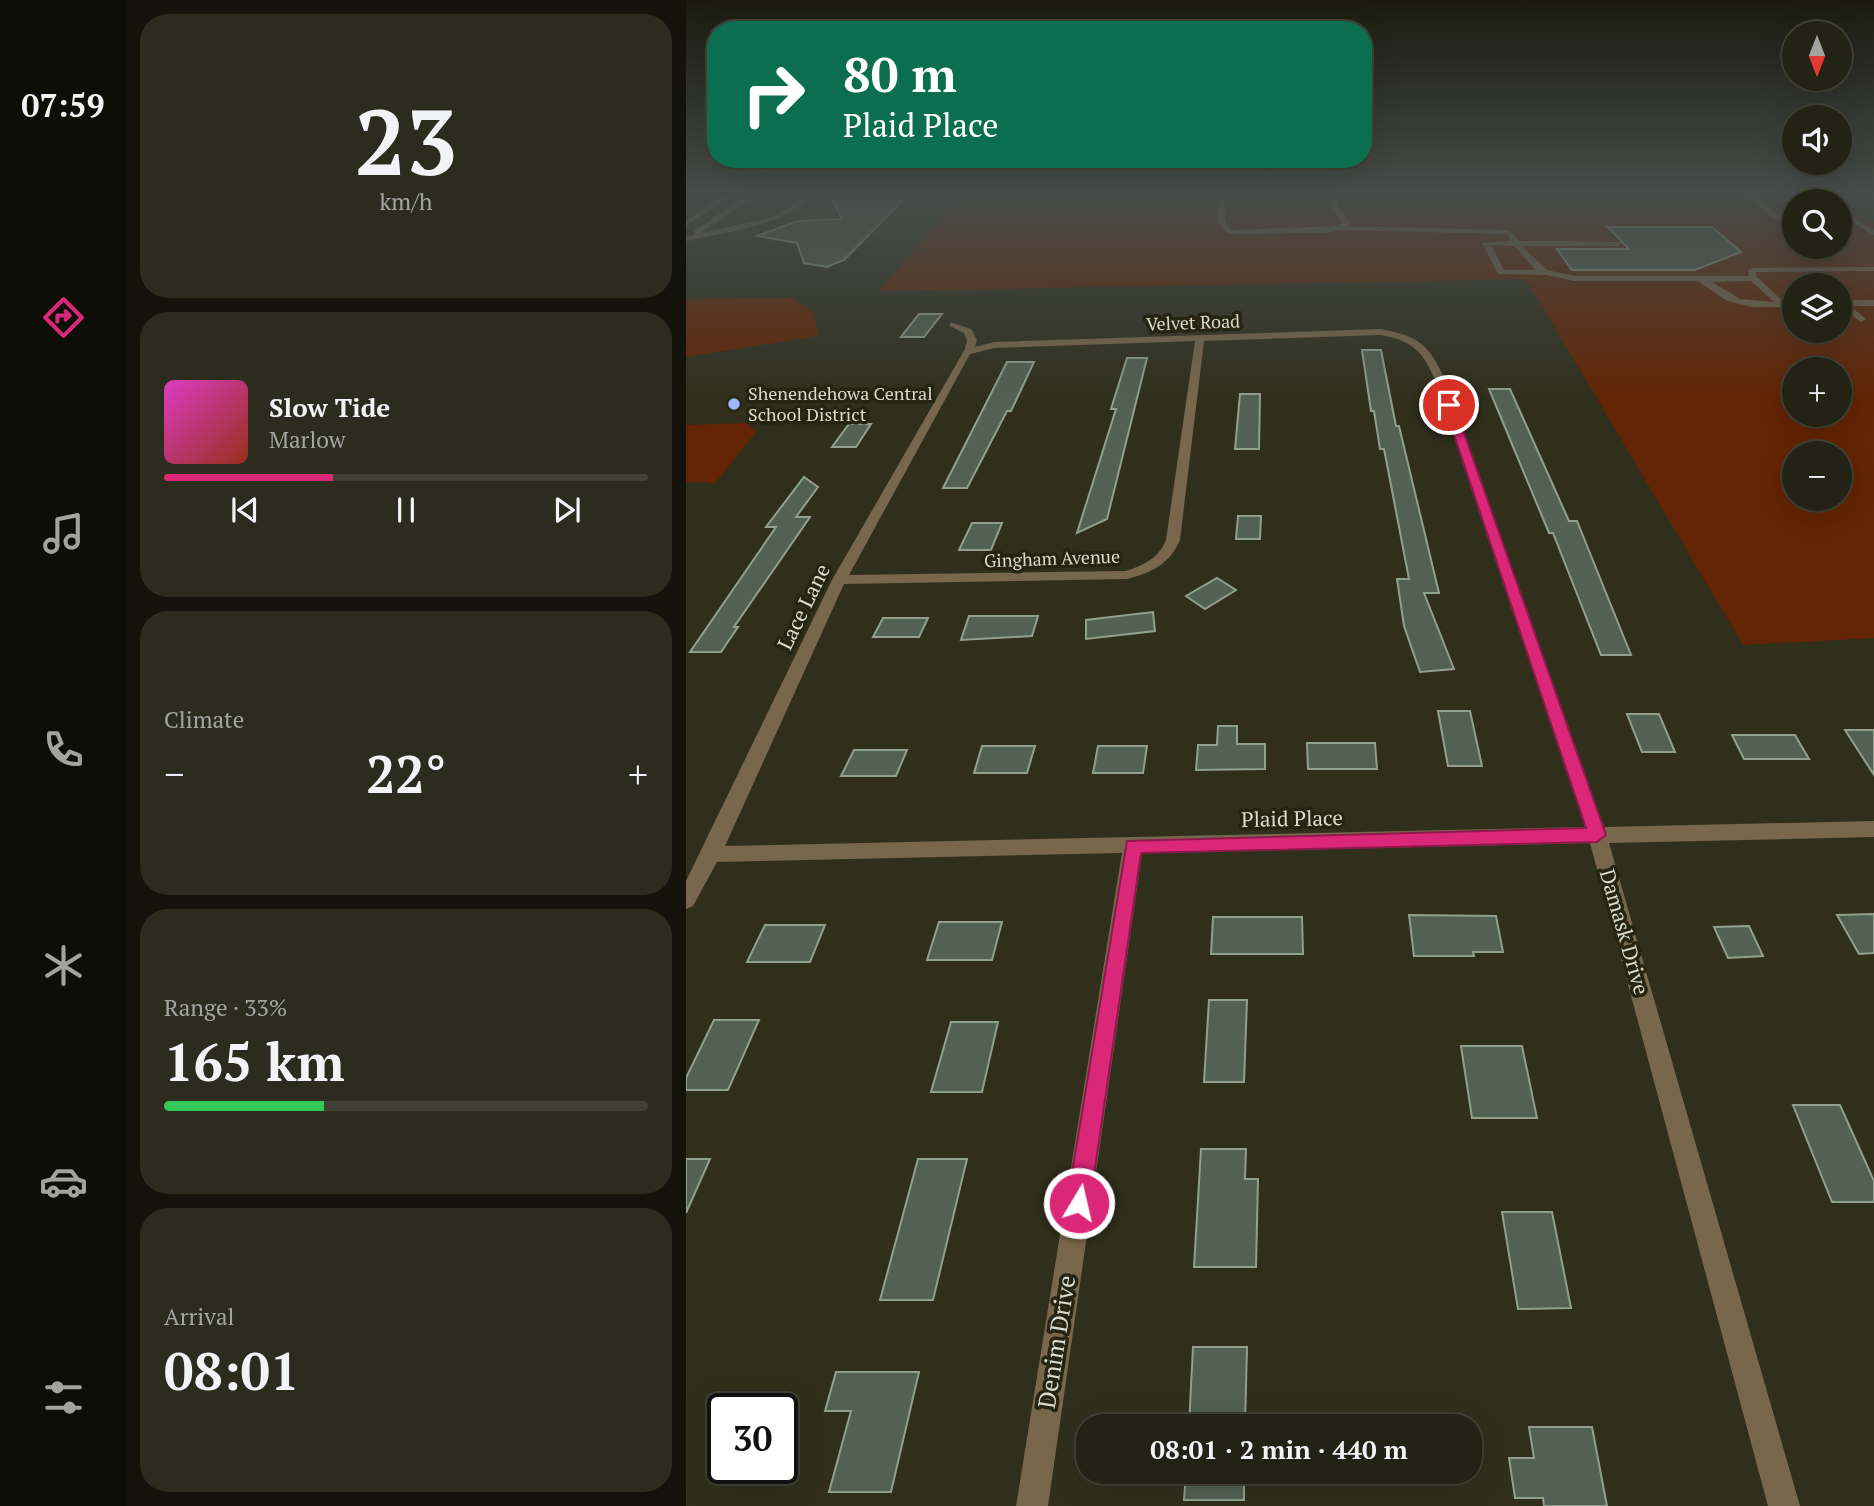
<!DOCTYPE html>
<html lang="en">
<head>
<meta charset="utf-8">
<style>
  body { margin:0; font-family:"PT Serif",serif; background:#2b2b1e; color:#f1f3f6; height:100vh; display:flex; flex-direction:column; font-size:26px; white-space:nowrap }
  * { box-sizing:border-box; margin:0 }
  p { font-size:23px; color:#a3a4a0 }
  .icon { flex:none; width:38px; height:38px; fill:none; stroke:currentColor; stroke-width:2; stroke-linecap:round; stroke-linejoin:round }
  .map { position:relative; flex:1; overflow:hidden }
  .details { display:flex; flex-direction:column; gap:14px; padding:14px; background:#13130c; width:560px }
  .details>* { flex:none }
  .hud { position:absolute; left:21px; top:21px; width:665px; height:147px; border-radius:28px; box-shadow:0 7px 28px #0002,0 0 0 2px #404034; background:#0b6e4f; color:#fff; overflow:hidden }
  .needle { width:46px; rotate:180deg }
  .controls { position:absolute; left:1096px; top:21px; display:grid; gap:14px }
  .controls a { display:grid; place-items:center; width:70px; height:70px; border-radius:50%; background:#232315; box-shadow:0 7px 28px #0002,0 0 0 2px #404034; font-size:35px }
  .speed { position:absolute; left:21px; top:1393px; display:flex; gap:14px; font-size:35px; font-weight:700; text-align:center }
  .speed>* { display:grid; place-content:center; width:91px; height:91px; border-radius:50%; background:#232315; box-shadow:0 7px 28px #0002,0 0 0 2px #404034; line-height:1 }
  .speed .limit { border:4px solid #111; border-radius:10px; background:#fff; color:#111 }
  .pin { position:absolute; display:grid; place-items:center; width:60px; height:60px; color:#fff; margin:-30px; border:4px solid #fff; border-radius:50%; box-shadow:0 2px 7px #0007 }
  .me { position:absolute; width:77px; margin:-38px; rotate:9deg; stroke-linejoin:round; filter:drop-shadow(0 0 5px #0008) }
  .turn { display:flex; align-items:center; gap:24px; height:147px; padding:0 21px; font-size:32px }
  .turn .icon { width:91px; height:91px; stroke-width:2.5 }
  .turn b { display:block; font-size:49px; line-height:60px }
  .big { font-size:52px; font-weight:600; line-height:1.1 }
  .details .tile { flex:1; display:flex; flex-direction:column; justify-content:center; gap:10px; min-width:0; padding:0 24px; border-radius:28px; background:#2b2b1e }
  .details .dial { align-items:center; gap:0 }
  .dial b { font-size:91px; line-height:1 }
  .song { display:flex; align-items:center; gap:21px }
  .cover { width:84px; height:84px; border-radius:10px; background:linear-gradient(135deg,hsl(310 70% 55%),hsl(10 70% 35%)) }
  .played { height:7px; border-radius:4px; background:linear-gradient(90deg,#db2777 35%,#404034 35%) }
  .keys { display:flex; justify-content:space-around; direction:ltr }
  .heat { display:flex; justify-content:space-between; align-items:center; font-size:38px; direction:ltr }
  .charge { height:10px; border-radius:5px; background:linear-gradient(90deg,#34c759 33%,#404034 0) }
  .trip { position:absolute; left:390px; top:1414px; width:406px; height:70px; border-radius:28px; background:#232315; box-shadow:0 7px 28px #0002,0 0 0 2px #404034; font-weight:600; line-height:70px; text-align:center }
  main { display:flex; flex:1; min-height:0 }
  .tab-bar { display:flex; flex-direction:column; width:126px; justify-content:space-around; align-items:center; background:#0e0e08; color:#a3a4a0 }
  .tab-bar .icon { width:49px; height:49px }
  .tab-bar .current { color:#db2777 }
  .tab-bar b { font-size:32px; color:#f1f3f6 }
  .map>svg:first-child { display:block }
</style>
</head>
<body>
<main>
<nav class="tab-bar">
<b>07:59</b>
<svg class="icon current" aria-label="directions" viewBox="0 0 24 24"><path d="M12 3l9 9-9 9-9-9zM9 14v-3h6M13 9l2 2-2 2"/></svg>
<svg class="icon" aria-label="music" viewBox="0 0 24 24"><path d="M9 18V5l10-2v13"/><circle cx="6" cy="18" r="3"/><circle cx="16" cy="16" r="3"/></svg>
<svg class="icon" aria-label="phone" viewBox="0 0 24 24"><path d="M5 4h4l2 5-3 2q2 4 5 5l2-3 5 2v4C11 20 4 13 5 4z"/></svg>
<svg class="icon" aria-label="climate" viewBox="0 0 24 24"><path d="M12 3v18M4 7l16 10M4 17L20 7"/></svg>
<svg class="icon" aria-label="car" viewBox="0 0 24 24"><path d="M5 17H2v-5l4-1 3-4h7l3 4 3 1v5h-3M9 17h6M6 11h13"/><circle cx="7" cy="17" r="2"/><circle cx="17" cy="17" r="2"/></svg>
<svg class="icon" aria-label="filters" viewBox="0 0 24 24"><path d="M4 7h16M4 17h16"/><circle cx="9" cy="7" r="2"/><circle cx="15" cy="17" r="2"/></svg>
</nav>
<section class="details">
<div class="tile dial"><b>23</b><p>km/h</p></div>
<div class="tile">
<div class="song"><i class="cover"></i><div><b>Slow Tide</b><p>Marlow</p></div></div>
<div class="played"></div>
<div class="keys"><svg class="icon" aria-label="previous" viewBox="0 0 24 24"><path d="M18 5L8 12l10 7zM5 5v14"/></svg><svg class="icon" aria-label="pause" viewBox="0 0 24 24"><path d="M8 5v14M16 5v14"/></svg><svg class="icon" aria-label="next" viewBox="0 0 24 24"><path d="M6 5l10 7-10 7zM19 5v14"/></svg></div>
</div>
<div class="tile"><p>Climate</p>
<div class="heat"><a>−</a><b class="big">22°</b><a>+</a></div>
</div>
<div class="tile"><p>Range · 33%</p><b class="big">165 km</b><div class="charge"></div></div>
<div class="tile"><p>Arrival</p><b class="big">08:01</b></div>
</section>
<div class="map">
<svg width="1188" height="1506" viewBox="0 0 1188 1506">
  <rect width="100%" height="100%" fill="#2f2f1c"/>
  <g fill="#622404" fill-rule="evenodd">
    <path d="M278,191L1136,192L1153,201H1108V247H1153V201L1188,222V638L1057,645L840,279L193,291ZM1108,285H1153V331H1108ZM1108,369H1153V415H1108ZM1108,453H1153V499H1108Z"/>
    <path d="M54,298H106L128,312L132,336L0,357V300Z"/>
    <path d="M61,423L70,432L29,483L0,482V425Z"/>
  </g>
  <g fill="#536150" stroke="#90a08d" stroke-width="2">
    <path d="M142,191H226L158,260L141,267L118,263L111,243L71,236L112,221L156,219Z"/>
    <path d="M922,227H1026L1055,252L1009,270H886L871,249H943Z"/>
    <path d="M233,314H256L238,337H215Z"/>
    <path d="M676,350H695L710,426H713L753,593H738L768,669L734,672L718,626L711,579H723L698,449H694L688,411H685Z"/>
    <path d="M441,358H461L421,519L391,533L430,409H425Z"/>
    <path d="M321,362H348L325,411H321L281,488H257Z"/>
    <path d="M803,389H824L883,521H891L945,655H915L867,533H863Z"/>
    <path d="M554,394H574L573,449H549Z"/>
    <path d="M163,424H185L170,447H146Z"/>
    <path d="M118,477L132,487L110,517H124L48,627H52L35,652H4L90,527H80Z"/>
    <path d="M552,516H575L574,539H550Z"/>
    <path d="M286,523H316L305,550H273Z"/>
    <path d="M531,578L550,590L519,609L500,596Z"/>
    <path d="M467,612L469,631L400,639V620Z"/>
    <path d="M283,616H352L346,636L275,640Z"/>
    <path d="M197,618H242L233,637H187Z"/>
    <path d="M752,711H784L796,766H762Z"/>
    <path d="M941,714H973L989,752H956Z"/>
    <path d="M532,726H551V744H579V769L510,770L512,745H531Z"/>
    <path d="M1159,730H1188V775Z"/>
    <path d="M1046,735H1109L1123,759H1058Z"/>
    <path d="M621,743H689L691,769H622Z"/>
    <path d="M296,746H349L341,773H288Z"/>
    <path d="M412,746H461L457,773H407Z"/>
    <path d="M168,750H221L210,776H155Z"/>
    <path d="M1188,914V953L1173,954L1151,915Z"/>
    <path d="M723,915L810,916L817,952H787L788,956H728Z"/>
    <path d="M527,917H616L617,954H525Z"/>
    <path d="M253,922H316L306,960H241Z"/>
    <path d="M79,925H139L124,962H61Z"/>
    <path d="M1063,926L1077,956L1042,958L1028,927Z"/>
    <path d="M523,1000H561L558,1082H518Z"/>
    <path d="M28,1020H73L42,1090H0V1078Z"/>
    <path d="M265,1022H312L296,1092H245Z"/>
    <path d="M775,1046H836L851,1118H786Z"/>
    <path d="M1107,1105H1154L1188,1181V1202H1146Z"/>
    <path d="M515,1149H560L559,1179H572L570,1267H508Z"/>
    <path d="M0,1159H24L0,1213Z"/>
    <path d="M232,1159H281L247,1300H194Z"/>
    <path d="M816,1212H866L885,1308L832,1309Z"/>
    <path d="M507,1347H561L559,1426H503Z"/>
    <path d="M150,1372H233L205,1492H143L165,1411H139Z"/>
    <path d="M843,1427H906L921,1506H858L857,1498H829L823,1458H848Z"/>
    <path d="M500,1472H558V1500H498Z"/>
  </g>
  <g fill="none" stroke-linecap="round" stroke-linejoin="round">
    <g fill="#79674d" fill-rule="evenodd">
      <path d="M43,191H51L0,226V221Z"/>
      <path d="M67,191H75L15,233L76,220L94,213L113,201V197L107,191H115L120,196L118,203C83,228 41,232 0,241V237L9,235L8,231Z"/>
      <path d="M467,191H539V221L545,230L652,226L656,222L643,206L648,191H654L651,206L664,222L660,226L823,230L833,241L935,242L932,246H836L861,270L888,276H1063L1062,270L1066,268L1188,267V271L1070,272L1071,277L1098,302L1108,301V307H1103L1108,311V319L1093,307H1067L1041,301L1012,281H888L860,275L812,274L796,243L825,241L821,234L654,230L638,233L543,234L531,221L533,193L472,194L466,198L261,196L464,194ZM805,245L828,246L850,270H818ZM1065,281L1088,302L1054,299L1026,282Z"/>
      <path d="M1056,191H1111L1139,201L1109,195L1066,193L1093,215L1108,216V220L1088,219Z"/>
      <path d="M1153,209L1188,230V235L1153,214Z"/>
      <path d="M1153,300H1188V306H1164L1180,319L1175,322L1153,306Z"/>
      <path d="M264,322L285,329L291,340L289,347L308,342L694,329C733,336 743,344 759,380L918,827L1188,821V837L923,843L1114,1506H1082L904,843L456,853L362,1506H330L436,853L31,862L7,906L0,909V881L146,580L279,349L281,340L278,333L264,326ZM694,335C725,340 737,351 749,380L899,827L39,846L158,584L441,579C465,573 484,564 494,540L518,341ZM509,341L480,540C473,558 458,565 440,571L163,575L284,354L308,348Z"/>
    </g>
  </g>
  <linearGradient id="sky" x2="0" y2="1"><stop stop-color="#1a1a0f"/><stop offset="0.48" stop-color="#474d4b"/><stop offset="1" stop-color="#474d4b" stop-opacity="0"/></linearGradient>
  <rect width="1188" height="402" fill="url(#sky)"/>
  <path fill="#db2777" stroke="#8e194d" stroke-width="2" d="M763,402L768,405L920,835L911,842L455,853L404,1203L401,1212L393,1215L384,1212L381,1203L441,841L900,828L758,405Z"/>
  <circle fill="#9eb4fd" stroke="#252512" stroke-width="2.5" cx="48" cy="404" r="7"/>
  <g text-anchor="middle" stroke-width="7" stroke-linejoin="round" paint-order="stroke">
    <g font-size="18" fill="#dadace" stroke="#252512">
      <text transform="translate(507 323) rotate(-2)" y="6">Velvet Road</text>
      <text transform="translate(366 559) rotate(-2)" y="6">Gingham Avenue</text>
    </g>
    <g font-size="18" fill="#dadace" stroke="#252512" text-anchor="start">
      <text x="62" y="400">Shenendehowa Central<tspan x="62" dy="21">School District</tspan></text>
    </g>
    <g font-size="21" fill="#dadace" stroke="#252512">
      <text transform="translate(118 607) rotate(-64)" y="7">Lace Lane</text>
      <text transform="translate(606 819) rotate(-1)" y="7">Plaid Place</text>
      <text transform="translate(938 932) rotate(74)" y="7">Damask Drive</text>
    </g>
    <g font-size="24" fill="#dadace" stroke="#252512">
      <text transform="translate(371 1342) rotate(-81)" y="8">Denim Drive</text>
    </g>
  </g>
</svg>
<div class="controls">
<a><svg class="needle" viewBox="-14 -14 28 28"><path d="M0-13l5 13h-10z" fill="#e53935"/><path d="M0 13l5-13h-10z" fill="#a3a4a0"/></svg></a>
<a><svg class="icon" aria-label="sound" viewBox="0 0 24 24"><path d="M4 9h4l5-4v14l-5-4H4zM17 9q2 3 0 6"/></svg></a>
<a><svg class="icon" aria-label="search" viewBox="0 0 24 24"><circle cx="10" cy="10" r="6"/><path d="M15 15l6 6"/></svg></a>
<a><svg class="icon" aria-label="layers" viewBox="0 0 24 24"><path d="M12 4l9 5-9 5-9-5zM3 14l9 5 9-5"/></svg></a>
<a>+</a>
<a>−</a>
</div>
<div class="speed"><div class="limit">30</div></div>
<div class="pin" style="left:763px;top:405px;background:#d93025"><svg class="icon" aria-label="arrive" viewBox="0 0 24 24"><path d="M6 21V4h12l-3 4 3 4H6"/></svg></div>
<svg class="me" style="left:393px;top:1203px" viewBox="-20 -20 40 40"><circle r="17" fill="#db2777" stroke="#fff" stroke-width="3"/><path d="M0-11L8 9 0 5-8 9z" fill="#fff"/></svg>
<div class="trip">08:01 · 2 min · 440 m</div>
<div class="hud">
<div class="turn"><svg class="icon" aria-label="right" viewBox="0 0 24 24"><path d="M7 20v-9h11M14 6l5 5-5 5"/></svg><div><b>80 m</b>Plaid Place</div></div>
</div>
</div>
</main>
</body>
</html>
